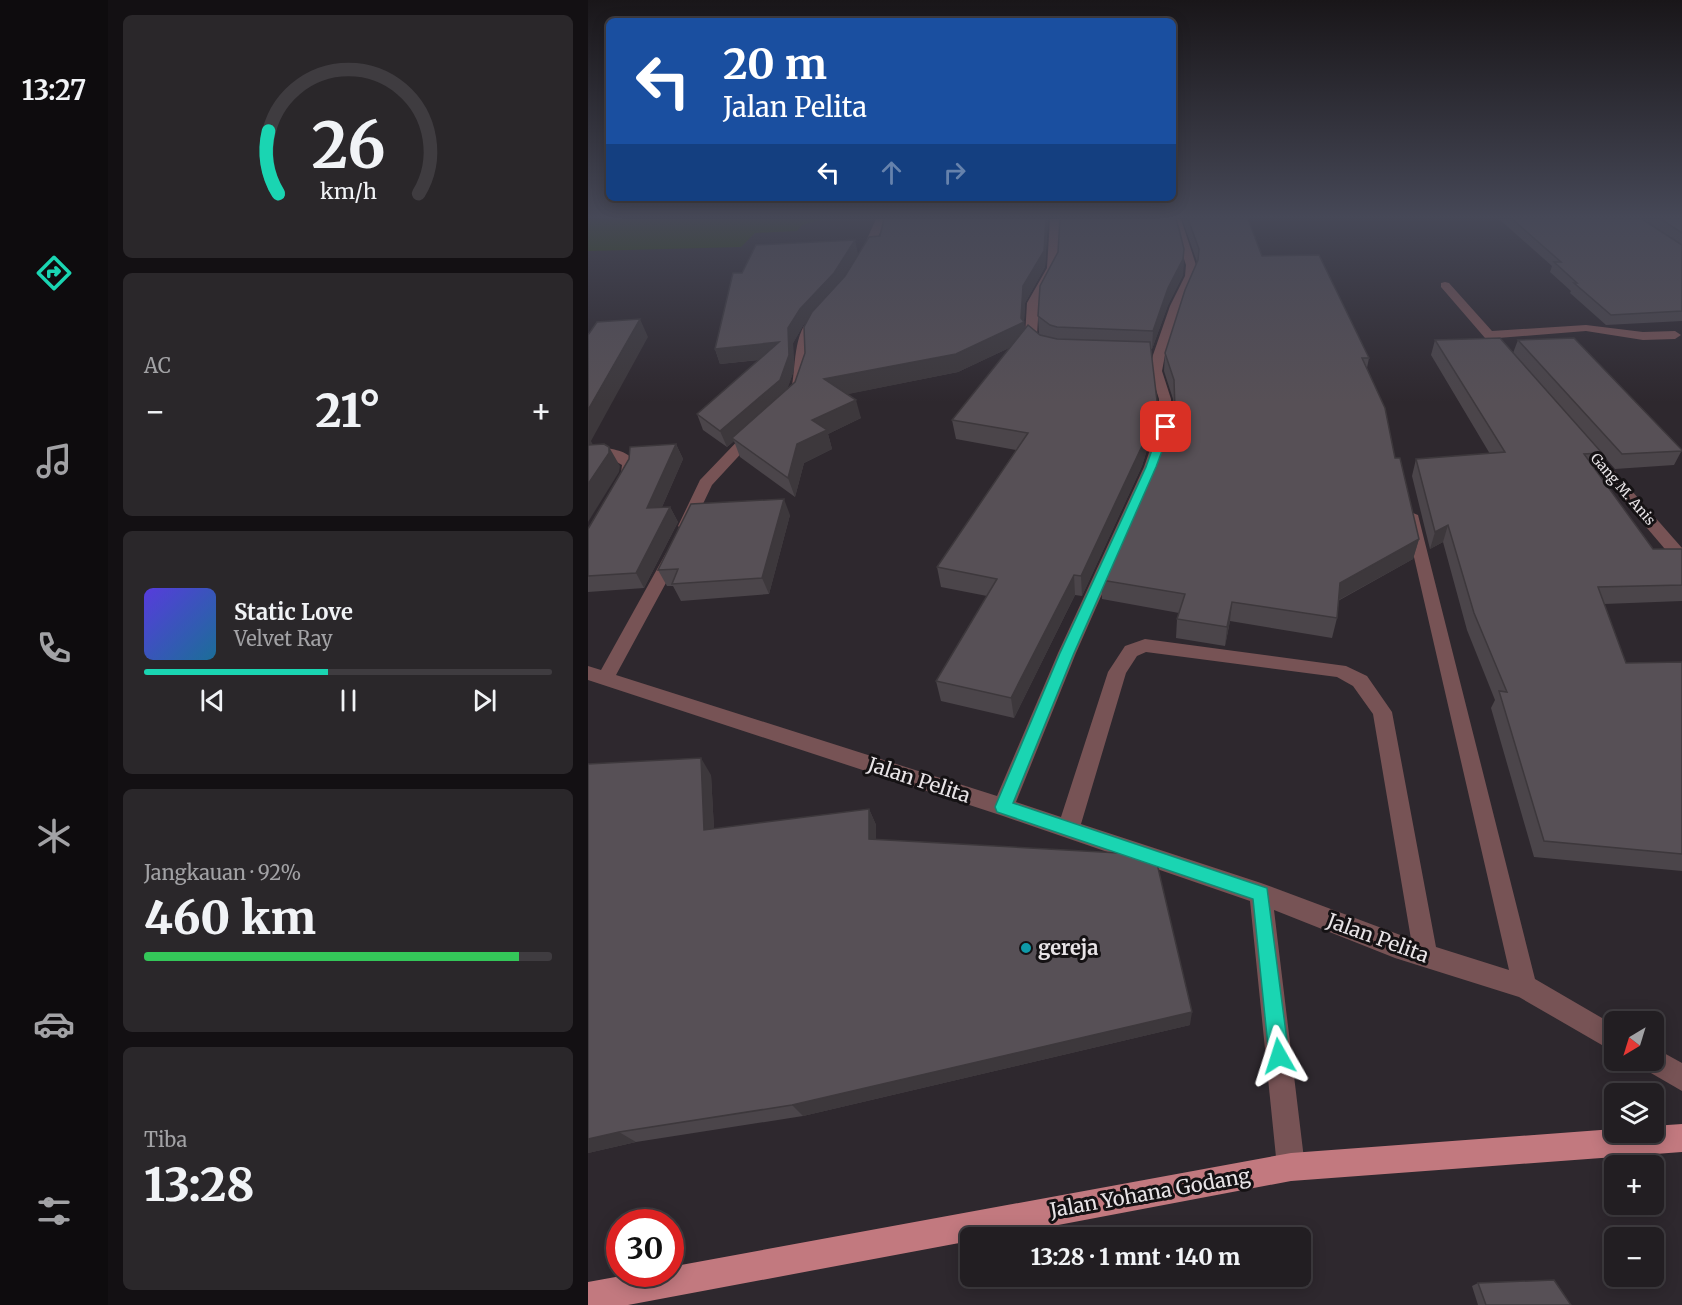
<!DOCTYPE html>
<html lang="id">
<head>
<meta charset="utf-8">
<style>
  body { margin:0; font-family:Merriweather,serif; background:#2a272a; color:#f1f3f6; height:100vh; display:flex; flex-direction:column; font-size:22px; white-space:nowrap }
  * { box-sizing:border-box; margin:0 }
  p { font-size:20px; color:#a2a2a5 }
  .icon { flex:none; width:33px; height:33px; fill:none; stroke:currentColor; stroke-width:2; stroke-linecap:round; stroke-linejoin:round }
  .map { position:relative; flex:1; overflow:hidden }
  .panel { display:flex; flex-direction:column; gap:15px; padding:15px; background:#131013; width:480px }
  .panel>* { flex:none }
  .hud { position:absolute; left:18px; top:18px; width:570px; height:183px; border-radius:9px; box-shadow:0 3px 15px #0003,0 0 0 2px #3f3c40; background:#1a4fa0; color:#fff; overflow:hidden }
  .needle { width:39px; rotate:218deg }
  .fabs { position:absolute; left:1016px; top:1011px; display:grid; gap:12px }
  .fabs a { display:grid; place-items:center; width:60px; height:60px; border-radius:9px; background:#221e22; box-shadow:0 3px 15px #0003,0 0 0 2px #3f3c40; font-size:30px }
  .speed { position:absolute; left:18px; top:1209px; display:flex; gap:12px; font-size:30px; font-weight:700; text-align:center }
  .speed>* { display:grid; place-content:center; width:78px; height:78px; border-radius:50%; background:#221e22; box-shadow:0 3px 15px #0003,0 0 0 2px #3f3c40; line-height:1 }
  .speed .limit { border:9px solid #d22; background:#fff; color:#111 }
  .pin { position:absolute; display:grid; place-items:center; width:51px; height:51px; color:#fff; margin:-26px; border-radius:12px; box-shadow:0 3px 9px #0006 }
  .me { position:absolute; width:66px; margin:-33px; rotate:354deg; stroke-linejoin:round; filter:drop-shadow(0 0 4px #0008) }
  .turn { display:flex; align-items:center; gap:21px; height:126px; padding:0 18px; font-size:27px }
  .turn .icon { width:78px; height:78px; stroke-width:2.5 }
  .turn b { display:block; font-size:42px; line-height:51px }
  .lanes { display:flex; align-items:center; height:57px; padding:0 18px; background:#0003; justify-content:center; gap:30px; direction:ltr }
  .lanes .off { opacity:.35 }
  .big { font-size:45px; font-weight:800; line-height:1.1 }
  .panel .card { flex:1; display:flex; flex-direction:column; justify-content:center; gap:9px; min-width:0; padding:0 21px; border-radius:9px; background:#2a272a }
  .panel .dial { align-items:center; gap:0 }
  .dial svg { height:156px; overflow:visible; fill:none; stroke:#3f3c40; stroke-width:7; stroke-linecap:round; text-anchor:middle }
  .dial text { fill:#f1f3f6; stroke:none }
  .song { display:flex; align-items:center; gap:18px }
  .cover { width:72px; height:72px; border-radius:9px; background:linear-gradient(135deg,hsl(250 70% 55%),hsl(200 70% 35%)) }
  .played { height:6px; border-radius:3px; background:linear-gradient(90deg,#1ad5b2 45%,#3f3c40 45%) }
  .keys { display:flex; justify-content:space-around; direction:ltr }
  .heat { display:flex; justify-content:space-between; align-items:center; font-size:33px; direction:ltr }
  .charge { height:9px; border-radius:4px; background:linear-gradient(90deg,#34c759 92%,#3f3c40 0) }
  .trip { position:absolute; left:372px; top:1227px; width:351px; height:60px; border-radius:9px; background:#221e22; box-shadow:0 3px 15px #0003,0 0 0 2px #3f3c40; font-weight:800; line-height:60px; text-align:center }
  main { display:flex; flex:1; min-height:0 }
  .tab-bar { display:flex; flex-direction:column; width:108px; justify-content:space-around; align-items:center; background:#0e0c0e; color:#a2a2a5 }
  .tab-bar .icon { width:42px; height:42px }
  .tab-bar .on { color:#1ad5b2 }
  .tab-bar b { font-size:27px; color:#f1f3f6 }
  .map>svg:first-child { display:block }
</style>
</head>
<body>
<main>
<nav class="tab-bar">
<b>13:27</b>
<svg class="icon on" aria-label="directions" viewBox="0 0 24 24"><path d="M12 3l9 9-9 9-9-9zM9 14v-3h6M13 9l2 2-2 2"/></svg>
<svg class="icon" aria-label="music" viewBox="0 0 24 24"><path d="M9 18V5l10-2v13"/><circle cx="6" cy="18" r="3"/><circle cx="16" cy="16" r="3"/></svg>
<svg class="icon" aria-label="phone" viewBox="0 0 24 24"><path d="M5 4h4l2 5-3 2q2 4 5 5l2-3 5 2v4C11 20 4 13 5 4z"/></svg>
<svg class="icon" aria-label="climate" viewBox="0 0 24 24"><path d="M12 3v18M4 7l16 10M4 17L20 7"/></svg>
<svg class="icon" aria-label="car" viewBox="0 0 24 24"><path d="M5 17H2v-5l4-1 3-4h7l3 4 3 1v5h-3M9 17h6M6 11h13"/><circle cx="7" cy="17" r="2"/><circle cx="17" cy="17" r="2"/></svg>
<svg class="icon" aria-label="filters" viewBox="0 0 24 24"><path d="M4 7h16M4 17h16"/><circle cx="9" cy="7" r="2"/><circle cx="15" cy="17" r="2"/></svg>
</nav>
<section class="panel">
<div class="card dial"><svg viewBox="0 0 100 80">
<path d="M14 69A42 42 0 1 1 86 69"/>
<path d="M14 69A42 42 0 0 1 9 37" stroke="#1ad5b2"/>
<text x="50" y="56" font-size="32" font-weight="700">26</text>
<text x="50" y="72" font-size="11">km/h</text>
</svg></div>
<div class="card"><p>AC</p>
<div class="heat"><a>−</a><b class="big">21°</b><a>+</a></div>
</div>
<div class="card">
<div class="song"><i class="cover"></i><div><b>Static Love</b><p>Velvet Ray</p></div></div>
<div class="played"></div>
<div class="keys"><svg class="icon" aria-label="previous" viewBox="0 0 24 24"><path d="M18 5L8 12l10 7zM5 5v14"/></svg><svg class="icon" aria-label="pause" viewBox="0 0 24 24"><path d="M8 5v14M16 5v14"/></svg><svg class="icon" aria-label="next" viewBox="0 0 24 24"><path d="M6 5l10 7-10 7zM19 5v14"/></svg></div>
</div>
<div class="card"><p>Jangkauan · 92%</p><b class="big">460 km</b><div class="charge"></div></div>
<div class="card"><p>Tiba</p><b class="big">13:28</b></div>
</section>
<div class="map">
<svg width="1094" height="1305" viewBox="0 0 1094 1305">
  <rect width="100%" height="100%" fill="#2e282e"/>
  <path fill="#284301" d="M0,219H235L214,225L209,231L167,233L153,247L0,251Z"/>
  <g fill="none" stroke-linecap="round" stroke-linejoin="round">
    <g fill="#775355" fill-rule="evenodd">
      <path d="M288,219H298L281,257L272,259L271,257Z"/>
      <path d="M462,219H472L469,268L451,303L449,335L462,347L456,351L437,336L439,303L459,268Z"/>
      <path d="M583,219H593L608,265L607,276L594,306L577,355L574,371L583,399L584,427L570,467L488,653L428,802L473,817L520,672L537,646L557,639L758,666L779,676L804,712L848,947L921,970L817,518L825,513L830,515L947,979L1026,1025V1052L931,997L807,958L686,910L717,1167L713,1177L703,1181L693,1177L689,1167L662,901L415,816L0,680V666L13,670L78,553H90L92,557L28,675L409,796L470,653L556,467L570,427L571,399L562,371L565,355L582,306L597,276L598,265ZM558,652L749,677L765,686L785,714L823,939L673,883L493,824L538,673L549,656Z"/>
      <path d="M857,282L861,283L904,331L998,325L1055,332L1087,331L1093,335L1087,339L1055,340L998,331L910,338L926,357L920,361L916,360L853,287V283Z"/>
      <path d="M230,314L236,317L221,343L216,386L214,389H206L204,386C208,365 205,323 230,314Z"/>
      <path d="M165,429L172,433L124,485L103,529H93L90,526L112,480L160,430Z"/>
      <path d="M995,440L1000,441L1094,548V563L1088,562L990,447L988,444Z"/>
      <path d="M0,446C29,449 62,451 38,487H28L26,484L33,473L34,465L20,457L0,454Z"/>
      <path d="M1065,1047L1094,1063V1091L1056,1069L1052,1060H1065Z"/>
    </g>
    <path fill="#c2797f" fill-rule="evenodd" d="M1094,1124V1152L703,1181L401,1238H382V1241L40,1305H0V1282L44,1274H82V1267L703,1153L1026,1129V1132H1065V1126Z"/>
  </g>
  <g fill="#4b454a" fill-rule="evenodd">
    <path d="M296,219H460L457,267L437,303L436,322L437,330L453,335L451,334L450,316L596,249L595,275L580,305L564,349H563L568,420L554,466L494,596L487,595L426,718L353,701L348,681L399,596L353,587L349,567L428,450L368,439L364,420L423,347L370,372L259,394L273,418L240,434L244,449L216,463L207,497L152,457L146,441L139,447L115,430L109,414L171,360L132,364L127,349L154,273L270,254L254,279L292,236ZM220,320L217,353L207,382L199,389L206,370L205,343L216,324Z"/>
    <path d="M594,219H660L674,256L781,358L779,368L807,458L831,539L825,559L750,601L749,618L744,638L642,621L637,646L588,638L589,619L591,613L514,599L513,580L573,449L586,412L585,399L576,371L577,353L609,262Z"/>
    <path d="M911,219H1094V321L1018,325L982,293L983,291L962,272L964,266Z"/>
    <path d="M847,340L925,353L930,340L1094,450L1086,465L1027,469L1014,454L1007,469L1065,549H1094V601L1016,604L1038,663L1094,662V871L946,857L903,708L907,700L879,630L855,542L842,549L824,476L828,459L902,454L843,355Z"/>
    <path d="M88,444L95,459L74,507H82L90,522L56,588L0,592V529Z"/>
    <path d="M202,515L181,594L93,601L85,586H79L70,570Z"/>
    <path d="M123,775L126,829L281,809L288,825V840L602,1025L215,1116L48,1142L0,1153Z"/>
    <path d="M890,1283L983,1305H890L884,1286Z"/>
  </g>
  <g fill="#3d383c">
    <path d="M458,219H460L457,267L437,303L436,322L438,340L370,372L241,398L236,379L433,318L435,286Z"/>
    <path d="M267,240L270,254L249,287L216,324L205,343L206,370L197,396L144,438L146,441L139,447L132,431L212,309Z"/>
    <path d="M596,249L595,275L580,305L564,349L565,331L580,288Z"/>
    <path d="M52,319L60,337L3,441L12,458L0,448V410Z"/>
    <path d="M191,342L196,357L132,364L127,349Z"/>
    <path d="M268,400L273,418L240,434L244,449L216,463L207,497L200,478L209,444L224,420Z"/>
    <path d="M569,401L568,420L554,466L494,596L493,576Z"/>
    <path d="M88,444L95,459L67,523L59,508Z"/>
    <path d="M21,447L32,466L31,472L0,522V484Z"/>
    <path d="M196,499L202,515L181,594L174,578Z"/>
    <path d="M82,507L90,522L56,588L48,573Z"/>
    <path d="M860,525L855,542L842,549L847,532Z"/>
    <path d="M831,539L825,559L747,602L752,583Z"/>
    <path d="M486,575L487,595L426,718L423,698Z"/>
    <path d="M644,602L642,621L637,646L639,627Z"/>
    <path d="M113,758L123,775L127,846L116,830Z"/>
    <path d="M281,809L288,825V855L281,839Z"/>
    <path d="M604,1012L602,1025L215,1116L204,1105Z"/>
    <path d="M31,1132L48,1142L0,1153V1139Z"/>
  </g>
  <g fill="#575056" stroke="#3d383c" stroke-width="1.5">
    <path d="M296,219H458L456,251L435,286L433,318L436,322L368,354L236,379L268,400L224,420L239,430L209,444L200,478L144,438L207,382L217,353L216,327L224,312L257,276L281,237L292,236Z"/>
    <path d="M472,219H588L591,229L596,249L595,259L580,288L565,331L469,327L462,325L450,316L452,286L470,252Z"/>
    <path d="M600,219H660L674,256L731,255L781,358H774L797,408L807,458H812L831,539L752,583L749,618L644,602L639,627L589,619L597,594L513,580L573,449L587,409L586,380L577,353L597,290L610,260L611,249Z"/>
    <path d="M924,219H1054L1094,245V311L1023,315L986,283H989L966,262H973Z"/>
    <path d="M1073,219H1094V233Z"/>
    <path d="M267,240L246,273L212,309L200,328L201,355L192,380L132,431L109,414L191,342L127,349L145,273H154L168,245Z"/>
    <path d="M52,319L0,410V335L9,322Z"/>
    <path d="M440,325L452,335L469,339L562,342L569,401L554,446L493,576L486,575L423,698L348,681L409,579L349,567L440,433L364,420Z"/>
    <path d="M912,338L1014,453L996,454L1065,549H1094V585L1010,587L1038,663L1094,662V854L956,841L911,691L919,692L886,613L860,525L847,532L828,459L917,452L847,340Z"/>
    <path d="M986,338L1094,450V451L1034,454L930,340Z"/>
    <path d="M16,444L21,447V453L0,484V445Z"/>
    <path d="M88,444L59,508L82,507L48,573L0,576V529L41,459L42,447Z"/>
    <path d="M196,499L174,578L84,584L90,569L70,570L103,504Z"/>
    <path d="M113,758L116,830L281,809V839L567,855L604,1012L204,1105L31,1132L0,1139V764Z"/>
    <path d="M966,1280L983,1305H898L890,1283Z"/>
  </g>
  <linearGradient id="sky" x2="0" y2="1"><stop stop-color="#191619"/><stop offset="0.54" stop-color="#464857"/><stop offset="1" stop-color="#464857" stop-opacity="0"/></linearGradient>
  <rect width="1094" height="402" fill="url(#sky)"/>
  <path fill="#1ad5b2" stroke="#118a74" stroke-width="1.5" d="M578,424L583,427L568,467L486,653L425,803L679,888L701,1056L698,1063L691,1066L684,1063L681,1056L665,899L409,812L407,807L472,653L558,467L572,427Z"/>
  <circle fill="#0f9aa8" stroke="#151214" stroke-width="2" cx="438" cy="948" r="6"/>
  <g text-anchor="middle" stroke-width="6" stroke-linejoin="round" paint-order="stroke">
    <g font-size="14" fill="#e8e4e7" stroke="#151214">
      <text transform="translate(1035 489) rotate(49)" y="5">Gang M. Anis</text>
    </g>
    <g font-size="20" fill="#e8e4e7" stroke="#151214">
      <text transform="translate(331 780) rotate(18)" y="7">Jalan Pelita</text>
      <text transform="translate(790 938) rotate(20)" y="7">Jalan Pelita</text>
      <text transform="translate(562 1193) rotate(-10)" y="7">Jalan Yohana Godang</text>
    </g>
    <g font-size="20" font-weight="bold" fill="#e8e4e7" stroke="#151214" text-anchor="start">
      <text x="450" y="955">gereja</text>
    </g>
  </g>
</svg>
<div class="fabs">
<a><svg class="needle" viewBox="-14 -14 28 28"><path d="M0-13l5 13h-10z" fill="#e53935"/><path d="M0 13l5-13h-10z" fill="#a2a2a5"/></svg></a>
<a><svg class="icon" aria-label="layers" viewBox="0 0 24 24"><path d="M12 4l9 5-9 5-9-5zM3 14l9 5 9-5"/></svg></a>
<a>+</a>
<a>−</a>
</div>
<div class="speed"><div class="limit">30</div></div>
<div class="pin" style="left:578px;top:427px;background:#d93025"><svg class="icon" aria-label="arrive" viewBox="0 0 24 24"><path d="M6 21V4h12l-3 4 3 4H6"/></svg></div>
<svg class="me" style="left:691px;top:1056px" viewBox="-20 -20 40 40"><path d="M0-17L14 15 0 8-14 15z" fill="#1ad5b2" stroke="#fff" stroke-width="4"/></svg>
<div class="trip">13:28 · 1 mnt · 140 m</div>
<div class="hud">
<div class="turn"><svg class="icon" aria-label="left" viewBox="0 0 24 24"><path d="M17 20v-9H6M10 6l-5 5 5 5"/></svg><div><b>20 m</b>Jalan Pelita</div></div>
<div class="lanes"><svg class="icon" aria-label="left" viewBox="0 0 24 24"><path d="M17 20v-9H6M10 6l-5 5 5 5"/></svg><svg class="icon off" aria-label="ahead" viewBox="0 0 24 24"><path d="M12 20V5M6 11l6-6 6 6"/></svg><svg class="icon off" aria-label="right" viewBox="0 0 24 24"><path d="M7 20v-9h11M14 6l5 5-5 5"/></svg></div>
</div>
</div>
</main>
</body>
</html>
